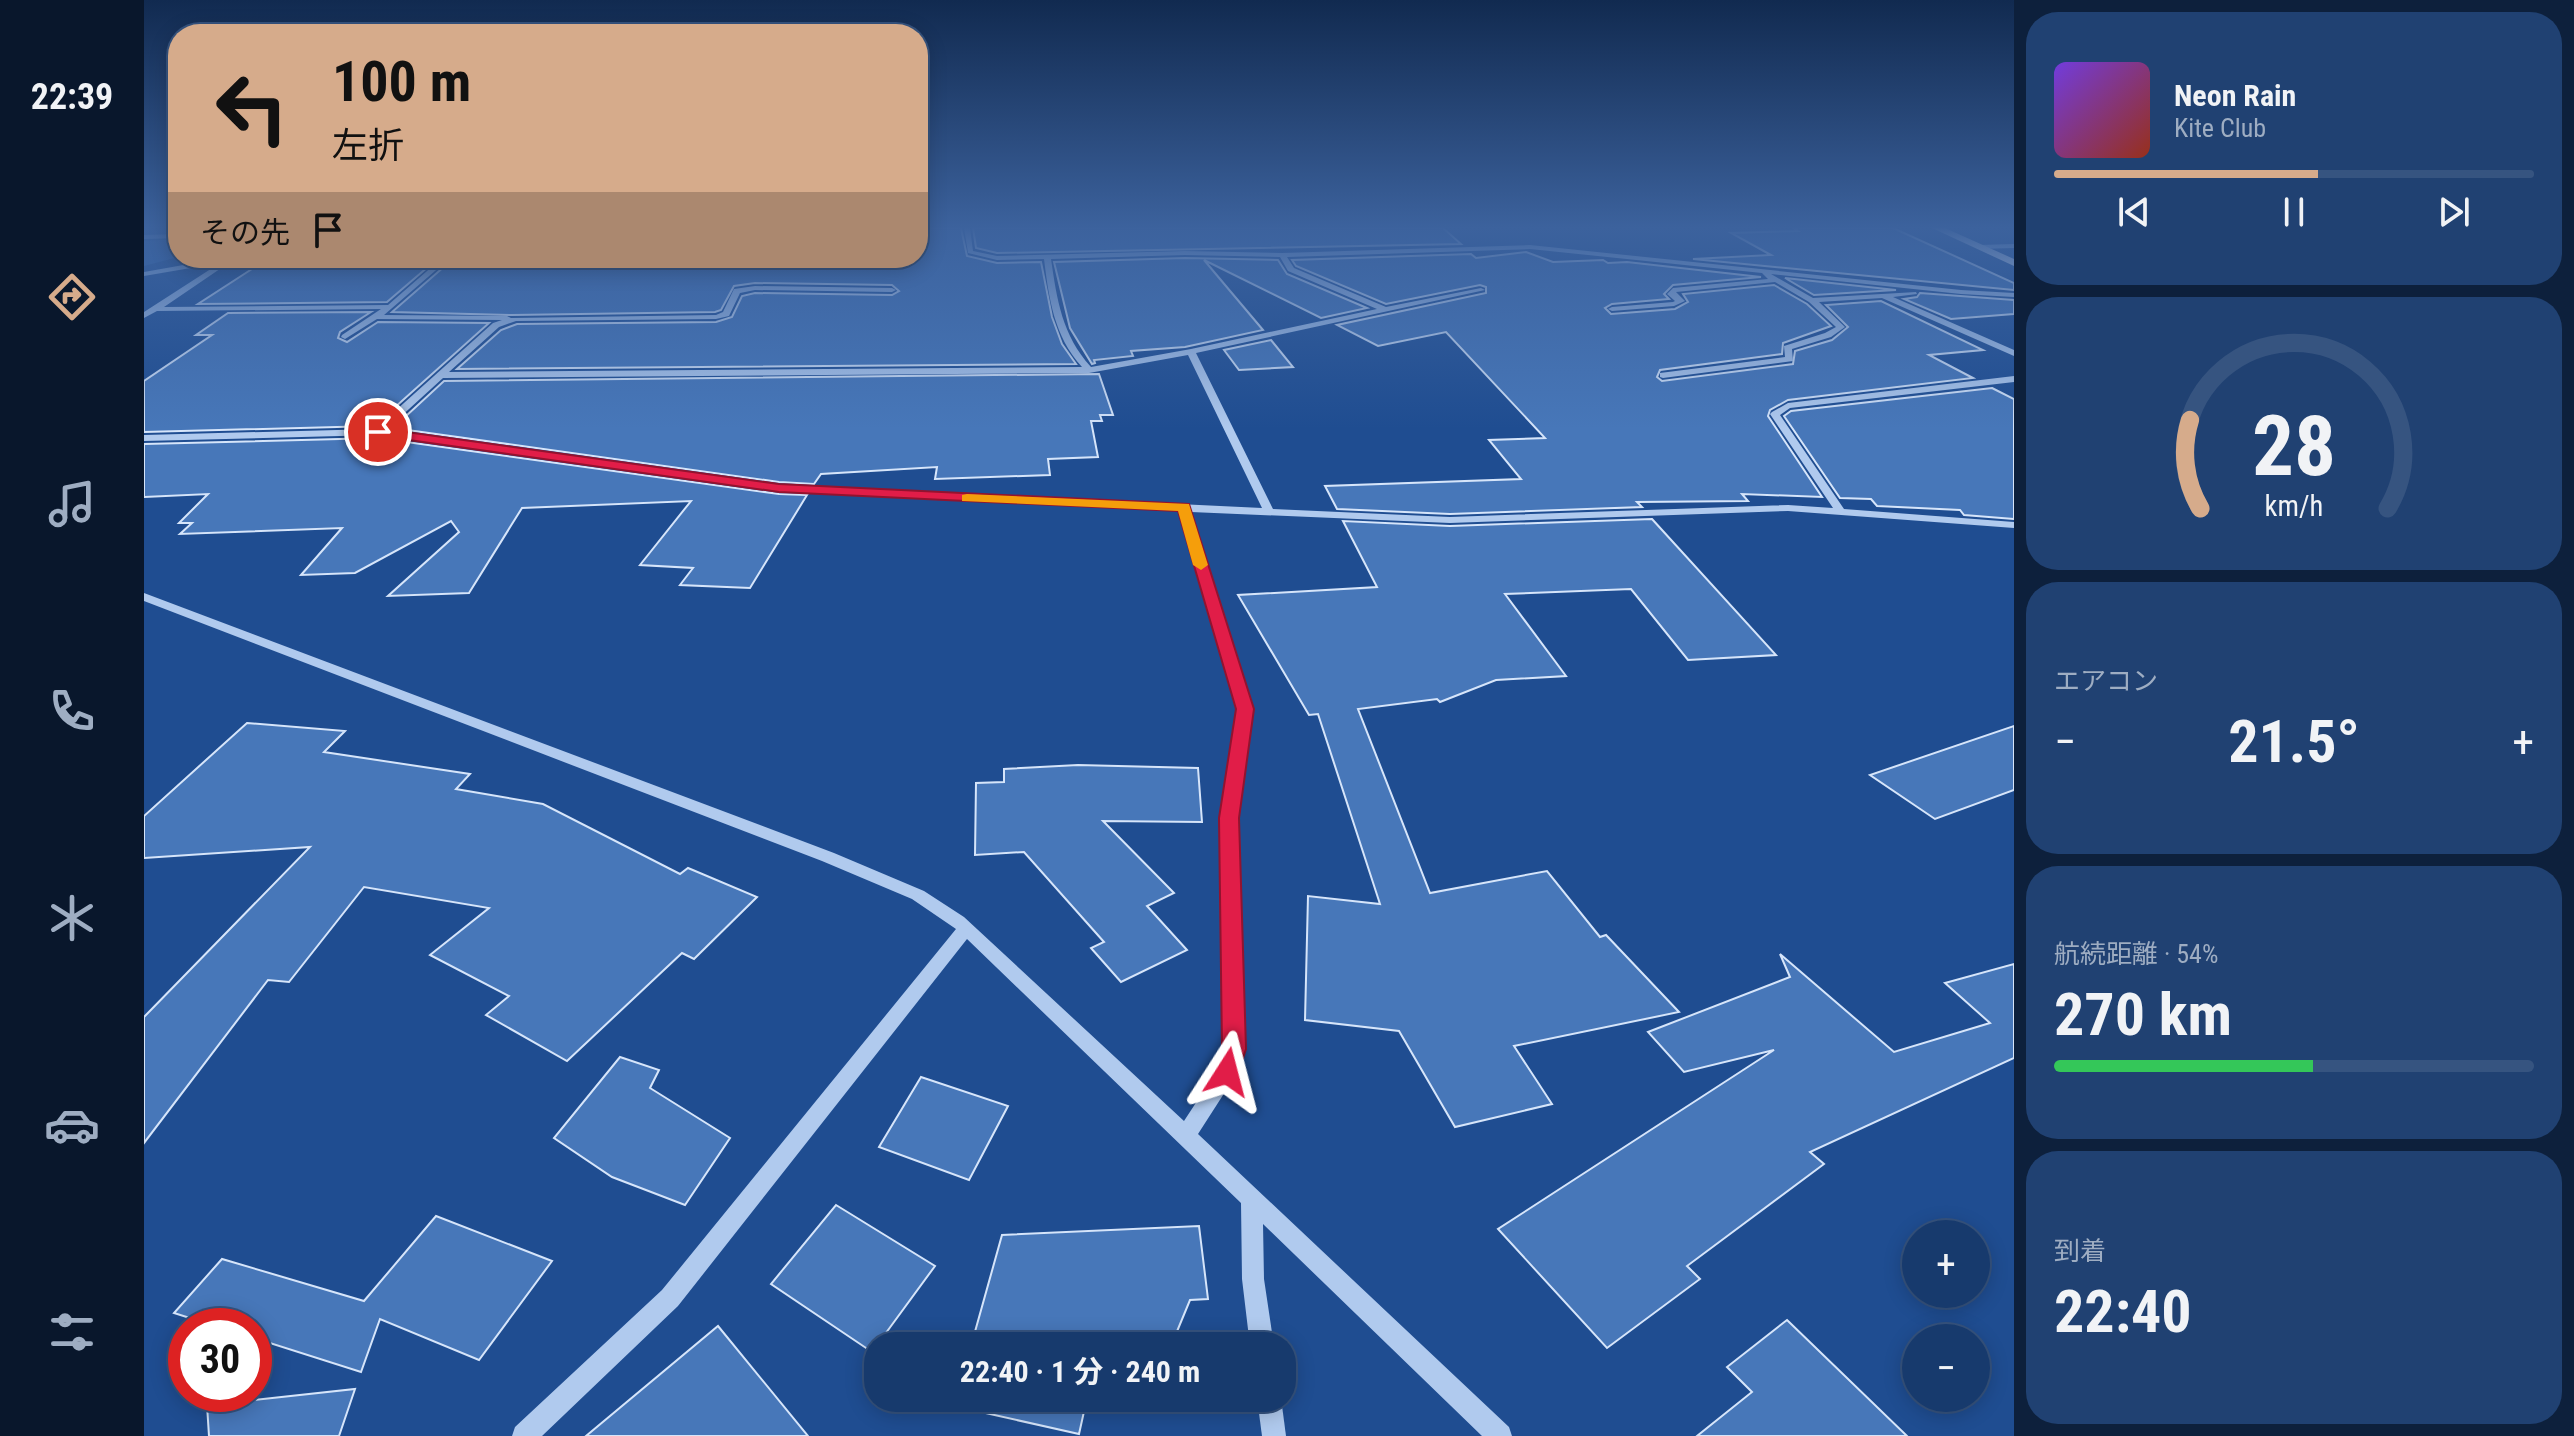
<!DOCTYPE html>
<html lang="ja">
<head>
<meta charset="utf-8">
<style>
  body { margin:0; font-family:"Roboto Condensed","Noto Sans JP",sans-serif; background:#204172; color:#f1f3f6; height:100vh; display:flex; flex-direction:column; font-size:30px; white-space:nowrap }
  * { box-sizing:border-box; margin:0 }
  p { font-size:26px; color:#9eadc2 }
  .icon { flex:none; width:44px; height:44px; fill:none; stroke:currentColor; stroke-width:2; stroke-linecap:round; stroke-linejoin:round }
  .map { position:relative; flex:1; overflow:hidden }
  .sheet { display:flex; flex-direction:column; gap:12px; padding:12px; background:#0d203c; width:560px }
  .sheet>* { flex:none }
  .hud { position:absolute; left:24px; top:24px; width:760px; height:244px; border-radius:32px; box-shadow:0 4px 20px #0003,0 0 0 2px #365480; background:#d6ab8b; color:#111; overflow:hidden }
  .buttons { position:absolute; left:1758px; top:1220px; display:grid; gap:16px }
  .buttons a { display:grid; place-items:center; width:88px; height:88px; border-radius:50%; background:#173a6d; box-shadow:0 4px 20px #0003,0 0 0 2px #365480; font-size:40px }
  .speed { position:absolute; left:24px; top:1308px; display:flex; gap:16px; font-size:40px; font-weight:700; text-align:center }
  .speed>* { display:grid; place-content:center; width:104px; height:104px; border-radius:50%; background:#173a6d; box-shadow:0 4px 20px #0003,0 0 0 2px #365480; line-height:1 }
  .speed .limit { border:12px solid #d22; background:#fff; color:#111 }
  .pin { position:absolute; display:grid; place-items:center; width:68px; height:68px; color:#fff; margin:-34px; border:4px solid #fff; border-radius:50%; box-shadow:0 2px 8px #0007 }
  .me { position:absolute; width:88px; margin:-44px; rotate:9deg; stroke-linejoin:round; filter:drop-shadow(0 0 6px #0008) }
  .turn { display:flex; align-items:center; gap:28px; height:168px; padding:0 32px; font-size:36px }
  .turn .icon { width:104px; height:104px; stroke-width:2.5 }
  .turn b { display:block; font-size:56px; line-height:68px }
  .then { display:flex; align-items:center; height:76px; padding:0 32px; background:#0003; gap:16px; font-size:30px }
  .big { font-size:60px; font-weight:700; line-height:1.1 }
  .sheet .tile { flex:1; display:flex; flex-direction:column; justify-content:center; gap:12px; min-width:0; padding:0 28px; border-radius:32px; background:#204172 }
  .sheet .dial { align-items:center; gap:0 }
  .dial svg { height:208px; overflow:visible; fill:none; stroke:#365480; stroke-width:7; stroke-linecap:round; text-anchor:middle }
  .dial text { fill:#f1f3f6; stroke:none }
  .song { display:flex; align-items:center; gap:24px }
  .cover { width:96px; height:96px; border-radius:12px; background:linear-gradient(135deg,hsl(260 70% 55%),hsl(10 70% 35%)) }
  .played { height:8px; border-radius:4px; background:linear-gradient(90deg,#d6ab8b 55%,#365480 55%) }
  .keys { display:flex; justify-content:space-around; direction:ltr }
  .heat { display:flex; justify-content:space-between; align-items:center; font-size:44px; direction:ltr }
  .charge { height:12px; border-radius:6px; background:linear-gradient(90deg,#34c759 54%,#365480 0) }
  .trip { position:absolute; left:720px; top:1332px; width:432px; height:80px; border-radius:32px; background:#173a6d; box-shadow:0 4px 20px #0003,0 0 0 2px #365480; font-weight:700; line-height:80px; text-align:center }
  main { display:flex; flex:1; min-height:0 }
  .menu { display:flex; flex-direction:column; width:144px; justify-content:space-around; align-items:center; background:#09172c; color:#9eadc2 }
  .menu .icon { width:56px; height:56px }
  .menu .selected { color:#d6ab8b }
  .menu b { font-size:36px; color:#f1f3f6 }
  .map>svg:first-child { display:block }
</style>
</head>
<body>
<main>
<nav class="menu">
<b>22:39</b>
<svg class="icon selected" aria-label="directions" viewBox="0 0 24 24"><path d="M12 3l9 9-9 9-9-9zM9 14v-3h6M13 9l2 2-2 2"/></svg>
<svg class="icon" aria-label="music" viewBox="0 0 24 24"><path d="M9 18V5l10-2v13"/><circle cx="6" cy="18" r="3"/><circle cx="16" cy="16" r="3"/></svg>
<svg class="icon" aria-label="phone" viewBox="0 0 24 24"><path d="M5 4h4l2 5-3 2q2 4 5 5l2-3 5 2v4C11 20 4 13 5 4z"/></svg>
<svg class="icon" aria-label="climate" viewBox="0 0 24 24"><path d="M12 3v18M4 7l16 10M4 17L20 7"/></svg>
<svg class="icon" aria-label="car" viewBox="0 0 24 24"><path d="M5 17H2v-5l4-1 3-4h7l3 4 3 1v5h-3M9 17h6M6 11h13"/><circle cx="7" cy="17" r="2"/><circle cx="17" cy="17" r="2"/></svg>
<svg class="icon" aria-label="filters" viewBox="0 0 24 24"><path d="M4 7h16M4 17h16"/><circle cx="9" cy="7" r="2"/><circle cx="15" cy="17" r="2"/></svg>
</nav>
<div class="map">
<svg width="1870" height="1436" viewBox="0 0 1870 1436">
  <rect width="100%" height="100%" fill="#1f4d91"/>
  <path fill="#3267af" d="M34,239V257L0,266V241Z"/>
  <g fill="#4777b9" stroke="#d6e5fa" stroke-width="2">
    <path d="M774,228H817L823,256L853,263L897,262L908,317L918,344L932,364L313,369L357,330L373,324L572,322L588,317L598,296L611,293L748,295L755,291L748,285L611,283L590,286L577,310L571,312L368,315L248,312L309,259L340,258L337,262L774,258Z"/>
    <path d="M829,228H1299L1317,244L853,253L832,248Z"/>
    <path d="M1649,228H1749L1870,283V290L1549,259L1627,255L1587,233L1654,231Z"/>
    <path d="M1382,252L1409,262L1459,260L1464,263L1483,262L1617,277L1529,285L1520,294L1525,299L1468,304L1461,308L1467,314L1531,309L1544,302L1539,294L1630,285L1663,304L1687,326L1639,343L1638,354L1516,370L1513,377L1518,381L1649,364L1651,351L1688,340L1704,327L1682,305L1737,301L1839,350L1785,355L1829,378L1644,400L1626,410L1624,416L1678,497L1598,494L1604,501L1493,502L1498,507L1306,514L1193,509L1181,486L1377,479L1345,440L1401,438L1302,332L1234,346L1193,325L1342,293V287L1336,285L1242,304L1152,266L1148,260L1327,254L1332,258Z"/>
    <path d="M125,258H207L202,262L292,260L243,302L54,304Z"/>
    <path d="M1041,258L1134,260L1143,274L1223,308L1177,318L1060,260L1119,330L1041,347L987,351L989,356L950,360L951,363L948,364L926,328L910,262Z"/>
    <path d="M1641,278L1752,290L1670,295Z"/>
    <path d="M1776,293L1870,300V314L1807,319L1760,299L1773,297Z"/>
    <path d="M227,312L196,332L194,338L203,342L234,322L345,323L230,426L0,432V381L68,335H52L84,313Z"/>
    <path d="M1127,340L1149,367L1095,370L1080,350Z"/>
    <path d="M955,374L969,415H956L958,421H947L954,457L904,459L906,475L791,479L793,467L677,474L670,484L635,482L249,428L300,381Z"/>
    <path d="M1848,388L1870,399V519L1820,515L1816,510L1733,506L1727,499L1696,498L1640,416L1647,411Z"/>
    <path d="M234,438L635,494L663,495L606,588L536,585L549,568L496,565L547,501L378,508L325,593L244,596L315,532L307,521L211,573L157,575L198,528L36,534L48,523H35L64,494L0,497V444Z"/>
    <path d="M1508,519L1632,655L1544,660L1487,589L1361,594L1422,676L1352,680L1296,702L1293,699L1214,709L1286,893L1403,871L1456,937L1462,935L1535,1012L1370,1046L1408,1104L1311,1127L1255,1031L1161,1020L1164,896L1236,904L1174,714L1165,715L1094,595L1233,587L1199,521L1306,526Z"/>
    <path d="M103,723L201,731L180,752L326,774L312,789L399,804L536,874L544,868L613,897L550,959L538,953L423,1061L342,1015L365,996L286,955L345,908L220,887L145,982L124,980L0,1143V1017L166,847L0,858V816Z"/>
    <path d="M1870,726V790L1791,819L1726,775Z"/>
    <path d="M934,765L1054,768L1058,822L959,821L1030,893L1003,906L1043,950L977,982L947,948L960,942L880,852L831,855L832,783L860,782V769Z"/>
    <path d="M1636,954L1750,1052L1846,1023L1801,983L1870,964V1058L1666,1152L1680,1164L1543,1266L1556,1279L1463,1348L1354,1229L1630,1050L1540,1072L1504,1032L1646,977Z"/>
    <path d="M476,1057L515,1070L506,1088L586,1138L541,1205L468,1177L410,1138Z"/>
    <path d="M777,1077L864,1106L825,1180L735,1147Z"/>
    <path d="M692,1205L791,1266L728,1352L627,1284Z"/>
    <path d="M292,1216L408,1261L335,1360L236,1319L217,1372L110,1338V1326H71L30,1313L78,1259L220,1301Z"/>
    <path d="M1055,1226L1064,1299L1046,1300L1027,1346H827L858,1235Z"/>
    <path d="M1643,1320L1763,1436H1553L1608,1392L1583,1367Z"/>
    <path d="M574,1326L664,1436H442Z"/>
    <path d="M211,1389L195,1436H65L63,1405Z"/>
    <path d="M812,1398H943L935,1434L810,1406Z"/>
  </g>
  <g fill="none" stroke-linecap="round" stroke-linejoin="round">
    <g fill="#b0caee" fill-rule="evenodd">
      <path d="M820,228H826L829,251L853,256L1041,251L1138,253L1386,245L1817,290L1870,293V297L1817,294L1627,274L1669,298L1772,292L1773,294L1749,297L1870,350V356L1738,298L1675,302L1701,327L1687,337L1648,349L1649,361L1519,378L1516,377V373L1641,357L1640,346L1681,333L1692,327L1665,302L1631,282L1532,292L1541,301L1530,306L1468,311L1464,309L1468,307L1529,302L1531,301L1523,294L1529,288L1624,279L1618,273L1386,249L1143,257L1150,268L1242,307L1337,288L1341,290L1052,353L1129,509L1306,517L1644,505L1689,508L1626,414L1628,412L1644,403L1870,376V382L1646,408L1636,415L1700,509L1870,522V528L1644,511L1306,523L1047,512L1108,709L1093,818L1100,1049L1090,1078L1054,1134L1365,1427L1368,1436H1338L1119,1224L1120,1279L1130,1346H1106L1098,1279L1097,1203L823,939L534,1306L398,1436H368L371,1427L518,1290L812,929L768,899L678,861L0,601V593L690,853L780,891L820,917L1040,1121L1074,1069L1080,1049L1077,818L1094,709L1036,511L635,491L234,435L0,441V435L231,429L349,323L358,320L233,319L201,339L197,337L198,335L237,309L13,311L0,318V312L76,263L0,276V272L79,258H92L20,307L244,305L298,258H306L240,315L363,316L367,318L572,315L579,312L590,289L611,286L748,288L752,290L748,292L611,290L596,293L585,316L572,319L372,321L355,327L305,372L938,367C910,336 905,299 900,259L853,260L824,253ZM1041,255L1136,257L1144,271L1233,309L1047,349L947,367C918,335 913,300 907,259ZM1044,355L1118,508L635,485L242,430L299,378L945,373Z"/>
      <path d="M34,234V238L0,239V235Z"/>
      <path d="M1870,244V248L1834,249L1831,247L1834,245Z"/>
      <path d="M1113,1398H1137L1142,1436H1118Z"/>
    </g>
    <path fill="#f6f9ff" fill-rule="evenodd" d="M1788,228H1801L1870,259V266Z"/>
  </g>
  <linearGradient id="sky" x2="0" y2="1"><stop stop-color="#112a50"/><stop offset="0.53" stop-color="#3c629d"/><stop offset="1" stop-color="#3c629d" stop-opacity="0"/></linearGradient>
  <rect width="1870" height="429" fill="url(#sky)"/>
  <path fill="#e11d48" stroke="#92132f" stroke-width="2" d="M234,428L635,484L1045,504L1110,709L1095,818L1102,1049L1092,1079L1083,1082L1075,1079L1071,1072L1078,1049L1075,818L1092,709L1034,511L635,492L229,435L228,432Z"/>
  <path fill="#f59e0b" d="M823,494L1045,504L1064,565L1057,570L1049,565L1034,511L818,501V495Z"/>
</svg>
<div class="buttons">
<a>+</a>
<a>−</a>
</div>
<div class="speed"><div class="limit">30</div></div>
<div class="pin" style="left:234px;top:432px;background:#d93025"><svg class="icon" aria-label="arrive" viewBox="0 0 24 24"><path d="M6 21V4h12l-3 4 3 4H6"/></svg></div>
<svg class="me" style="left:1083px;top:1072px" viewBox="-20 -20 40 40"><path d="M0-17L14 15 0 8-14 15z" fill="#e11d48" stroke="#fff" stroke-width="4"/></svg>
<div class="trip">22:40 · 1 分 · 240 m</div>
<div class="hud">
<div class="turn"><svg class="icon" aria-label="left" viewBox="0 0 24 24"><path d="M17 20v-9H6M10 6l-5 5 5 5"/></svg><div><b>100 m</b>左折</div></div>
<div class="then">その先<svg class="icon" aria-label="arrive" viewBox="0 0 24 24"><path d="M6 21V4h12l-3 4 3 4H6"/></svg></div>
</div>
</div>
<section class="sheet">
<div class="tile">
<div class="song"><i class="cover"></i><div><b>Neon Rain</b><p>Kite Club</p></div></div>
<div class="played"></div>
<div class="keys"><svg class="icon" aria-label="previous" viewBox="0 0 24 24"><path d="M18 5L8 12l10 7zM5 5v14"/></svg><svg class="icon" aria-label="pause" viewBox="0 0 24 24"><path d="M8 5v14M16 5v14"/></svg><svg class="icon" aria-label="next" viewBox="0 0 24 24"><path d="M6 5l10 7-10 7zM19 5v14"/></svg></div>
</div>
<div class="tile dial"><svg viewBox="0 0 100 80">
<path d="M14 69A42 42 0 1 1 86 69"/>
<path d="M14 69A42 42 0 0 1 10 35" stroke="#d6ab8b"/>
<text x="50" y="56" font-size="32" font-weight="700">28</text>
<text x="50" y="72" font-size="11">km/h</text>
</svg></div>
<div class="tile"><p>エアコン</p>
<div class="heat"><a>−</a><b class="big">21.5°</b><a>+</a></div>
</div>
<div class="tile"><p>航続距離 · 54%</p><b class="big">270 km</b><div class="charge"></div></div>
<div class="tile"><p>到着</p><b class="big">22:40</b></div>
</section>
</main>
</body>
</html>
